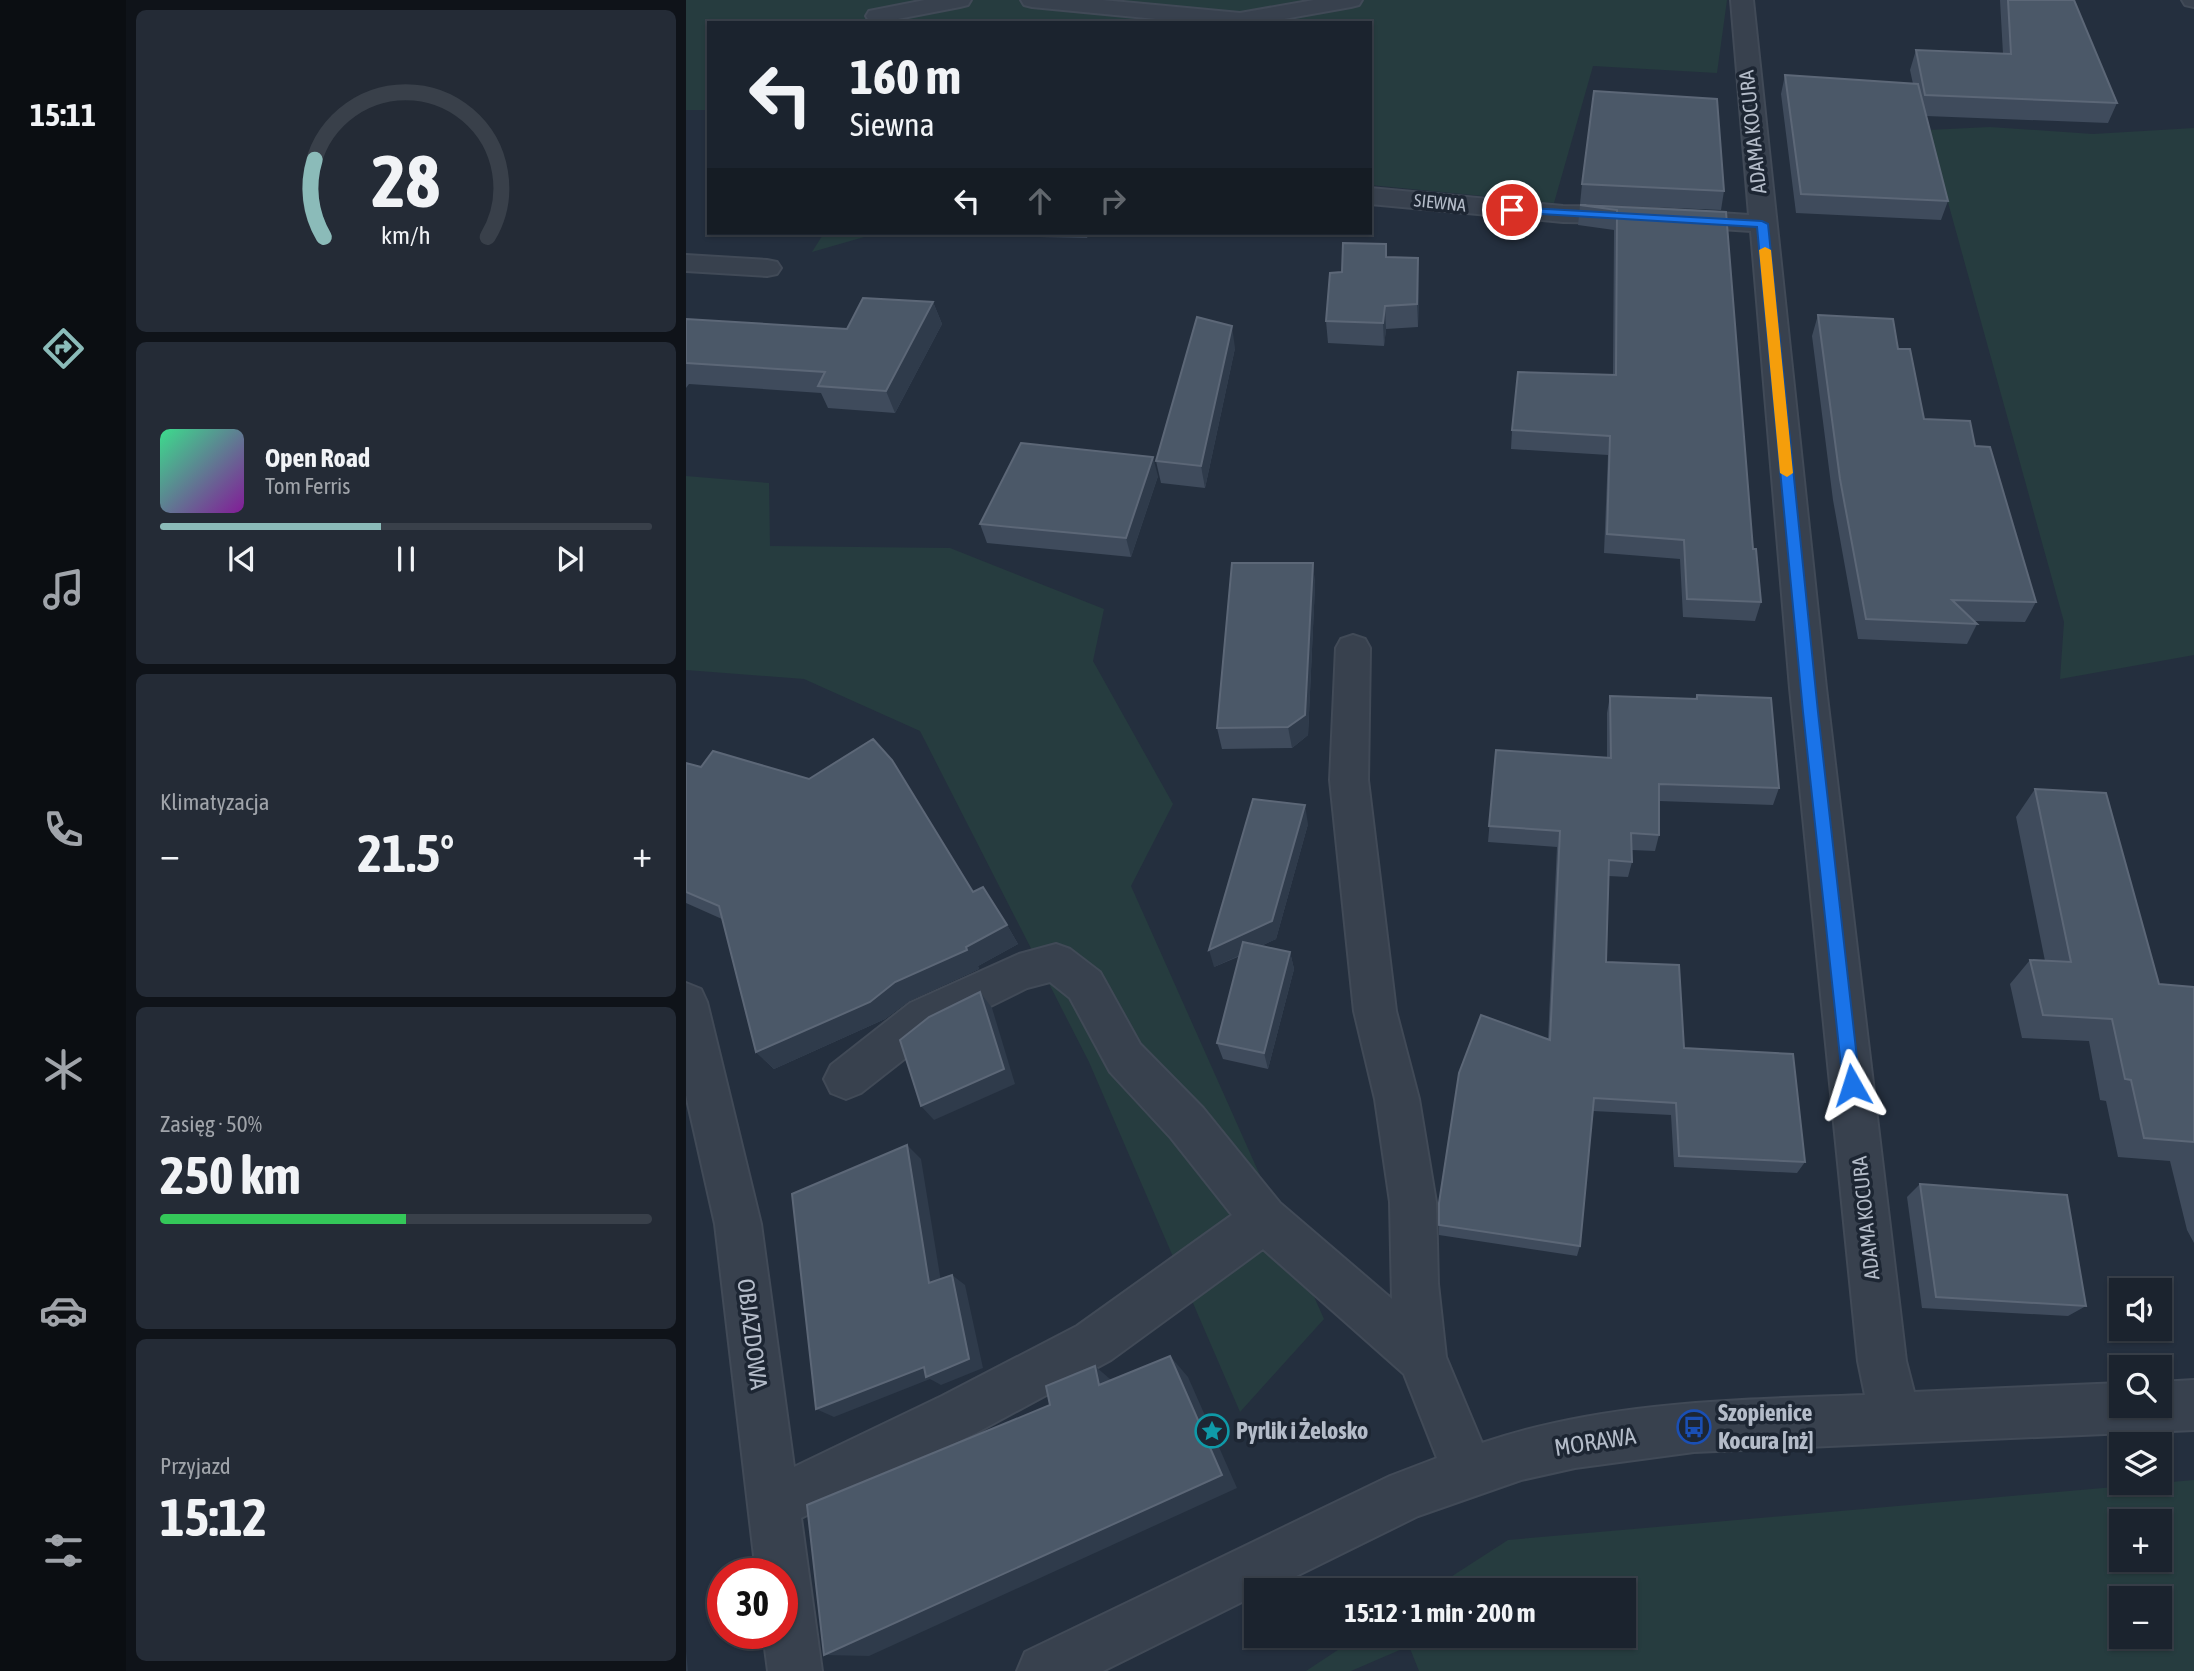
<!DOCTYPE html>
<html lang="pl">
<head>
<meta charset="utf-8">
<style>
  body { margin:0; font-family:"Asap Condensed",sans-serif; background:#242b36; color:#f1f3f6; height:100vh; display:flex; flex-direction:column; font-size:26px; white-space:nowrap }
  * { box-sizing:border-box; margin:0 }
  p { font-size:23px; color:#a0a4aa }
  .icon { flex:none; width:38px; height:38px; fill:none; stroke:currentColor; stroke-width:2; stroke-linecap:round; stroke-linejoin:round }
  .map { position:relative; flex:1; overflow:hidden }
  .drawer { display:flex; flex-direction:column; gap:10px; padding:10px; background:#0f1319; width:560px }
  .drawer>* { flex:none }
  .banner { position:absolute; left:21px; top:21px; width:665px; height:214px; border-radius:0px; box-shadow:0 2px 5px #0004,0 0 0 2px #39404a; background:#1b232e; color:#f1f3f6; overflow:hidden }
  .controls { position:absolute; left:1423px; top:1278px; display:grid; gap:14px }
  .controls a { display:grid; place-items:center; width:63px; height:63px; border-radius:0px; background:#1b232e; box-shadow:0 2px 5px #0004,0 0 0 2px #39404a; font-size:35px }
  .speed { position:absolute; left:21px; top:1558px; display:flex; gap:14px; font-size:35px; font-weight:700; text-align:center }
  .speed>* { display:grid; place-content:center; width:91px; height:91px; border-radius:50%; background:#1b232e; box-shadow:0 2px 5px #0004,0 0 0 2px #39404a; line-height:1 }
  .speed .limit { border:10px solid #d22; background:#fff; color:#111 }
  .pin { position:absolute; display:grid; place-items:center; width:60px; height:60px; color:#fff; margin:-30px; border:4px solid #fff; border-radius:50%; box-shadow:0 2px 7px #0007 }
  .me { position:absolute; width:77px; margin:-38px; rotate:354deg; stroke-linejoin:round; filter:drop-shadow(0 0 5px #0008) }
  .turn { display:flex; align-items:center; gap:24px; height:147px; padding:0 28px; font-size:32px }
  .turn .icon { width:91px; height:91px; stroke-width:2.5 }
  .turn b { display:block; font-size:49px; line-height:60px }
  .lanes { display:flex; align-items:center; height:66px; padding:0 28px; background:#0003; justify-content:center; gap:35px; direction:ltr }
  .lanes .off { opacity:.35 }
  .big { font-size:52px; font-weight:700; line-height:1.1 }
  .drawer .widget { flex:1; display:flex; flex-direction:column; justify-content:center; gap:10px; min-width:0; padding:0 24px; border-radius:10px; background:#242b36 }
  .drawer .dial { align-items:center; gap:0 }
  .dial svg { height:182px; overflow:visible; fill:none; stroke:#39404a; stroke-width:7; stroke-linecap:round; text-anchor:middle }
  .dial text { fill:#f1f3f6; stroke:none }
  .song { display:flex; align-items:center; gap:21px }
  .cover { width:84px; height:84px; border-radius:10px; background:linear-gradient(135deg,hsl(150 70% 55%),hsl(290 70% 35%)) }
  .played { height:7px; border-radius:4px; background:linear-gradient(90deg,#8bbbb9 45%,#39404a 45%) }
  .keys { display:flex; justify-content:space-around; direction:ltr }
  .heat { display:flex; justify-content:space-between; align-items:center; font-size:38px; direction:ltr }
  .charge { height:10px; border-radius:5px; background:linear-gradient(90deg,#34c759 50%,#39404a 0) }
  .trip { position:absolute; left:558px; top:1578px; width:392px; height:70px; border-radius:0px; background:#1b232e; box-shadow:0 2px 5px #0004,0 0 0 2px #39404a; font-weight:700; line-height:70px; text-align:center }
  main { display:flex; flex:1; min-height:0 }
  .dock { display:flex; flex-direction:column; width:126px; justify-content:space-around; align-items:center; background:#0b0e12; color:#a0a4aa }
  .dock .icon { width:49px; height:49px }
  .dock .active { color:#8bbbb9 }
  .dock b { font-size:32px; color:#f1f3f6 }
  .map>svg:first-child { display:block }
</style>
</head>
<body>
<main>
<nav class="dock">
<b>15:11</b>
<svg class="icon active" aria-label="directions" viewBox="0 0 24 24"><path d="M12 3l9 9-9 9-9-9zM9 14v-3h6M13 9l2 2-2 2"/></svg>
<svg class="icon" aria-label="music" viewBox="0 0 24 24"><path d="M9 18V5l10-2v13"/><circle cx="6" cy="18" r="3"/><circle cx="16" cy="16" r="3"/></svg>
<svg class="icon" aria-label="phone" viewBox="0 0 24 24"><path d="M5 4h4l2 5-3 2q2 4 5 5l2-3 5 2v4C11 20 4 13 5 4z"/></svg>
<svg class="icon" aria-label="climate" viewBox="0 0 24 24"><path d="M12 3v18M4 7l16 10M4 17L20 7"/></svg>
<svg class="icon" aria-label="car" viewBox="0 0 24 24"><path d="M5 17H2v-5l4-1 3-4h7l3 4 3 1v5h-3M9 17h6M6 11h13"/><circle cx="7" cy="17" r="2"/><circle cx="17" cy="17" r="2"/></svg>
<svg class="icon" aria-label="filters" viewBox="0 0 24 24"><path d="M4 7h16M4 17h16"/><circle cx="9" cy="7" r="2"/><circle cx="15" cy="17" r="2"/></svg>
</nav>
<section class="drawer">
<div class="widget dial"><svg viewBox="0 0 100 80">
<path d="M14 69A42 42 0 1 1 86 69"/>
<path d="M14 69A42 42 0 0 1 10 35" stroke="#8bbbb9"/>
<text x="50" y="56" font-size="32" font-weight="700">28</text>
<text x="50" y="72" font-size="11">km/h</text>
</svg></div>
<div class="widget">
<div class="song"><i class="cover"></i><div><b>Open Road</b><p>Tom Ferris</p></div></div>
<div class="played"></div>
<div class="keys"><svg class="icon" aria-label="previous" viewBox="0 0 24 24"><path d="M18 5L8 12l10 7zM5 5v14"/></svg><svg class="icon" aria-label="pause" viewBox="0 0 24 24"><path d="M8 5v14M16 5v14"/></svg><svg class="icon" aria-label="next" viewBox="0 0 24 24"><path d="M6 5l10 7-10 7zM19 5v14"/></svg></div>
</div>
<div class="widget"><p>Klimatyzacja</p>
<div class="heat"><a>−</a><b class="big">21.5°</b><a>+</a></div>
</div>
<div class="widget"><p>Zasięg · 50%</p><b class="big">250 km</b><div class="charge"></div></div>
<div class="widget"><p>Przyjazd</p><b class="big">15:12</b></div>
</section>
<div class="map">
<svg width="1508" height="1671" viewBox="0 0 1508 1671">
  <rect width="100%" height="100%" fill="#242f3e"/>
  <g fill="#263c3f" fill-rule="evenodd">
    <path d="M0,0H1041L1031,73L907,66L868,203L684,185V23H23L21,110H0Z"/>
    <path d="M1304,127L1407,134L1508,128V655L1374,679L1378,622L1242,130Z"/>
    <path d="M138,233H192L126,252Z"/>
    <path d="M0,476L83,483L84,546L264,548L418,609L407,661L487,804L445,886L638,1319L554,1412L403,1062L234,731L118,679L0,670Z"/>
    <path d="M1508,1480V1671H733L723,1646L665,1671H620L673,1636H938V1591H743L822,1540ZM1435,1521H1474V1559H1435ZM1435,1598H1474V1636H1435Z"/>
  </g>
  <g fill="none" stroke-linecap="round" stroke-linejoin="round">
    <defs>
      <g id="minor">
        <path d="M239,0H285L282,5L274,7L191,23L183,21L180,16L183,11Z"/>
        <path d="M335,0H416L554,13L628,0H676L673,5L665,7L576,23H512L346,7L338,5Z"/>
        <path d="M1045,0H1067L1140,688L1220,1361L1228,1392L1435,1383V1405H1474V1382L1508,1380V1430L1008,1452L889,1468L835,1480L732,1516L580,1591H570V1595L417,1671H331L339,1652L704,1476L751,1458L718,1374L577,1249L425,1360L292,1432L115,1518L136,1671H82L77,1633H96V1573H70L29,1224L0,1095V983L15,989L21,1002L75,1224L108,1467L256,1396L391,1326L546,1215L485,1138L424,1072L384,998L364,982L341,988L254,1031L175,1093L160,1099L145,1093L138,1079L145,1065L224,1003L333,954L370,944L384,949L414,972L454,1044L517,1108L594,1203L706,1299L704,1202L689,1099L668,1011L644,780L650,648L655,639L667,635L679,639L684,648L682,780L710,1011L733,1099L750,1202L752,1284L760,1357L796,1443C919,1401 1050,1400 1179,1395L1172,1361L1104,688L1065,231L943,223L877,222L684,204V188L877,206L943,207L1063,215Z"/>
        <path d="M1496,0H1508V7L1499,5Z"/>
        <path d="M0,255L81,260L91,262L95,268L91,274L81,276L0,271Z"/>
      </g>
    </defs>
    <use href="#minor" stroke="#414a57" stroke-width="4"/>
    <use href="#minor" fill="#38414e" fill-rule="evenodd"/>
  </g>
  <g fill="#3f4b5c">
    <path d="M1314,0H1388L1431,103L1422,123L1240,116L1262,201L1255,220L1110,213L1095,94L1099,75L1227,84L1224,70L1230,50L1317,54Z"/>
    <path d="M896,184L1038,191L1035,210L894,204Z"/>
    <path d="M894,205L1040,212L1067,549L1075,602L1069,621L997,617L994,559L918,553L922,455L825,449L826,430L927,375L928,230L892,225Z"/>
    <path d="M352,233H403L401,238L353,237Z"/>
    <path d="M701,257L733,281L732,327L700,329L698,346L642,343L640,321L656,272Z"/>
    <path d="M247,302L256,324L209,413L142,408L135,393L3,384L0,388V319L161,329Z"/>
    <path d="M1132,315L1212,349L1238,419L1289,446L1350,602L1339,622L1288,621L1291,624L1281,644L1172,639L1147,500L1126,336Z"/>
    <path d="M549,348L519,488L475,483L470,461Z"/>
    <path d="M472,476L445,557L301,543L294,524Z"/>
    <path d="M627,563L629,585L622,735L606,748L536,749L531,728Z"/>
    <path d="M1011,695L1093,788L1087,805L973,801V835L969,851L946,850V862L942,877L922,876L920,962L998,1048L1119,1162L1111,1173L988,1167L985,1115L907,1111L894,1246L891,1256L753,1235V1203L862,1039L871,847L802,842L810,750L921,758V713L924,696L1009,699Z"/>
    <path d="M0,763L287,892L321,925L332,944L292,966L293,969L223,1001L199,1019L88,1069L70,1052L36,919L0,903Z"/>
    <path d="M1349,789L1473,984L1508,987V1243L1501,1230L1484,1161L1432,1157L1420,1101L1414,1100L1403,1041L1336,1038L1324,984L1344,960L1359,961L1330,817Z"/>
    <path d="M622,824L590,939L575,946L604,952L608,969L582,1069L537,1059L531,1043L554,956L528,967Z"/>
    <path d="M1234,1184L1400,1306L1382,1316L1236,1308L1221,1197Z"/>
  </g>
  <g fill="#2f3b4b">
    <path d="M732,258L733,281L732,327L731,304Z"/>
    <path d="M247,302L256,324L209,413L200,391Z"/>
    <path d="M699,306L700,329L698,346L697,323Z"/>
    <path d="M546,326L549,348L519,488L515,466Z"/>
    <path d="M467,457L472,476L445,557L440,538Z"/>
    <path d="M627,563L629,585L622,735L606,748L602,727Z"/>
    <path d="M619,805L622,824L590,939L528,967L523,950Z"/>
    <path d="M321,925L332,944L292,966L293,969L223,1001L199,1019L88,1069L70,1052L280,947Z"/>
    <path d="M604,952L608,969L582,1069L578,1053Z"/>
    <path d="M294,992L306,1008L329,1084L248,1120L235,1106Z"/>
    <path d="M221,1145L235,1159L257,1294L243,1283Z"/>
    <path d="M266,1275L279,1285L297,1368L255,1385L244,1379L148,1417L130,1409Z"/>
    <path d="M484,1356L502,1377L551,1488L183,1656L138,1655Z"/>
    <path d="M409,1366L432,1386L413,1385Z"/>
    <path d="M0,1651L2,1671H0Z"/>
  </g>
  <g fill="#4b5868" stroke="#5c6777" stroke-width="2">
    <path d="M1322,0H1388L1431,103L1239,95L1230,50L1325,54Z"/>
    <path d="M1099,75L1232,84L1262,201L1115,194Z"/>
    <path d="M908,91L1031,99L1038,191L896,184Z"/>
    <path d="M894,205L1040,212L1067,549H1070L1075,602L1001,599L998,540L921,534L924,436L826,430L832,372L930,375L931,210Z"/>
    <path d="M657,243L700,244V257L732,258L731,304L699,306L697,323L640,321L644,273L656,272Z"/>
    <path d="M177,298L247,302L200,391L132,386L139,372L0,363V319L161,329Z"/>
    <path d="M1132,315L1207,319L1212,349H1224L1238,419L1284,421L1289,446L1304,447L1350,602L1266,600L1291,624L1180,619L1154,479Z"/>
    <path d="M511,317L546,326L515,466L470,461Z"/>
    <path d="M335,443L467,457L440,538L294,524Z"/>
    <path d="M546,563H627L619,715L602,727L531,728Z"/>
    <path d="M1011,695L1085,698L1093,788L973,784V835L945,833L946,862L923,860L920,962L993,965L998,1048L1107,1054L1119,1162L993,1156L990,1103L908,1098L894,1246L753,1225V1203L773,1073L795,1015L864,1040L874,831L803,826L810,750L925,758L924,696L1011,699Z"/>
    <path d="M187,739L206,760L287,892L297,887L321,925L280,947L281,950L209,982L184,1002L70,1052L33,906L0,892V763L15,767L27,751L123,779Z"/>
    <path d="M1349,789L1420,793L1473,984L1508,987V1142L1458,1138L1445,1080L1439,1079L1426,1019L1357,1015L1344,960L1385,962Z"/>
    <path d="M567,799L619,805L586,921L523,950Z"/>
    <path d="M557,942L604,952L578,1053L531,1043Z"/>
    <path d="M294,992L318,1069L235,1106L214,1040L243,1017Z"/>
    <path d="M221,1145L243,1283L266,1275L283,1359L240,1377L238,1367L130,1409L106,1194Z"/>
    <path d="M1234,1184L1381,1195L1400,1306L1250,1297Z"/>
    <path d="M484,1356L536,1475L138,1655L121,1505L364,1405L360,1386L409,1366L413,1385Z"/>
  </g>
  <path fill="#1a73e8" stroke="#114b97" stroke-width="2" d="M826,207L1076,221L1082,224L1132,712L1174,1085L1172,1091L1166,1093L1159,1091L1157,1085L1117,712L1071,227L822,212L820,210Z"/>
  <path fill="#f59e0b" d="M1079,247L1085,250L1107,473L1101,477L1094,473L1073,250Z"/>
  <defs>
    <symbol id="bus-ring" viewBox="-11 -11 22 22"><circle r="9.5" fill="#1d2633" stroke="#1a4fb4" stroke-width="1.5"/><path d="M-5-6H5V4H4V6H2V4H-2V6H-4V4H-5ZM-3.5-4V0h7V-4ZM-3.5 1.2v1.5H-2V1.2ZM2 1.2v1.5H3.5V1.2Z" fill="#1a4fb4"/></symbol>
    <symbol id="sight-ring" viewBox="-11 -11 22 22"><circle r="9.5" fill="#1d2633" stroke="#0f9aa8" stroke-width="1.5"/><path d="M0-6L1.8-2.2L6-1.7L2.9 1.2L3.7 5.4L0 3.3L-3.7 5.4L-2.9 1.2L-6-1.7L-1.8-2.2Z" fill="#0f9aa8"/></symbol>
  </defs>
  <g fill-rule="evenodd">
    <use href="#bus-ring" x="989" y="1408" width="38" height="38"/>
    <use href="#sight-ring" x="507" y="1412" width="38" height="38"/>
  </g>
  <g text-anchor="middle" stroke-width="7" stroke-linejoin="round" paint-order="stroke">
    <g font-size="18" fill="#b4bcc9" stroke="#1d2633">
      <text transform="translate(754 203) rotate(6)" y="6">SIEWNA</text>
    </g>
    <g font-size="21" fill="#b4bcc9" stroke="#1d2633">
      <text transform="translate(1067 132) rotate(-96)" y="7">ADAMA KOCURA</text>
      <text transform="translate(1180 1218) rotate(-96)" y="7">ADAMA KOCURA</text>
    </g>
    <g font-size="24" fill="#b4bcc9" stroke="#1d2633">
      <text transform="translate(66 1334) rotate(83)" y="8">OBJAZDOWA</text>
      <text transform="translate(909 1442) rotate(-9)" y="8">MORAWA</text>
    </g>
    <g font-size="24" font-weight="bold" fill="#b4bcc9" stroke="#1d2633" text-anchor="start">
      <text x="1032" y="1421">Szopienice<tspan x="1032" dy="28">Kocura [nż]</tspan></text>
      <text x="550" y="1439">Pyrlik i Żelosko</text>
    </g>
  </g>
</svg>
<div class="controls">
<a><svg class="icon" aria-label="sound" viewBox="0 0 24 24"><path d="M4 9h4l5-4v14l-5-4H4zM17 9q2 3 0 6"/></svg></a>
<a><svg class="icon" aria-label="search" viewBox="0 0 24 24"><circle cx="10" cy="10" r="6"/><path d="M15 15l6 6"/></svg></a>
<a><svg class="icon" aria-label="layers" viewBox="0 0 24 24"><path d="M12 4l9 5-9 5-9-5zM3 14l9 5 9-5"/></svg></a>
<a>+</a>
<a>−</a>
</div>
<div class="speed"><div class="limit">30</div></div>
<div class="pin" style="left:826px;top:210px;background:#d93025"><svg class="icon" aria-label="arrive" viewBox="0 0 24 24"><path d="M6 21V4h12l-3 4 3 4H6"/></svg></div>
<svg class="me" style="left:1166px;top:1085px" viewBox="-20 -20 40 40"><path d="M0-17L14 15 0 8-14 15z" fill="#1a73e8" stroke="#fff" stroke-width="4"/></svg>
<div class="trip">15:12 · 1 min · 200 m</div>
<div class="banner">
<div class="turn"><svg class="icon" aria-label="left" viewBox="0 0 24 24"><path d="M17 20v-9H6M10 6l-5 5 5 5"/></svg><div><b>160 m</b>Siewna</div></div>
<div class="lanes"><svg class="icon" aria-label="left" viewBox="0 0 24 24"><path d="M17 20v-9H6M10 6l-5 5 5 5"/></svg><svg class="icon off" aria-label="ahead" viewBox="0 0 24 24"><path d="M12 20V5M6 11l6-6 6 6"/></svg><svg class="icon off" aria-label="right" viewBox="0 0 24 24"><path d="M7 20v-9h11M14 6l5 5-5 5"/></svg></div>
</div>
</div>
</main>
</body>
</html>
